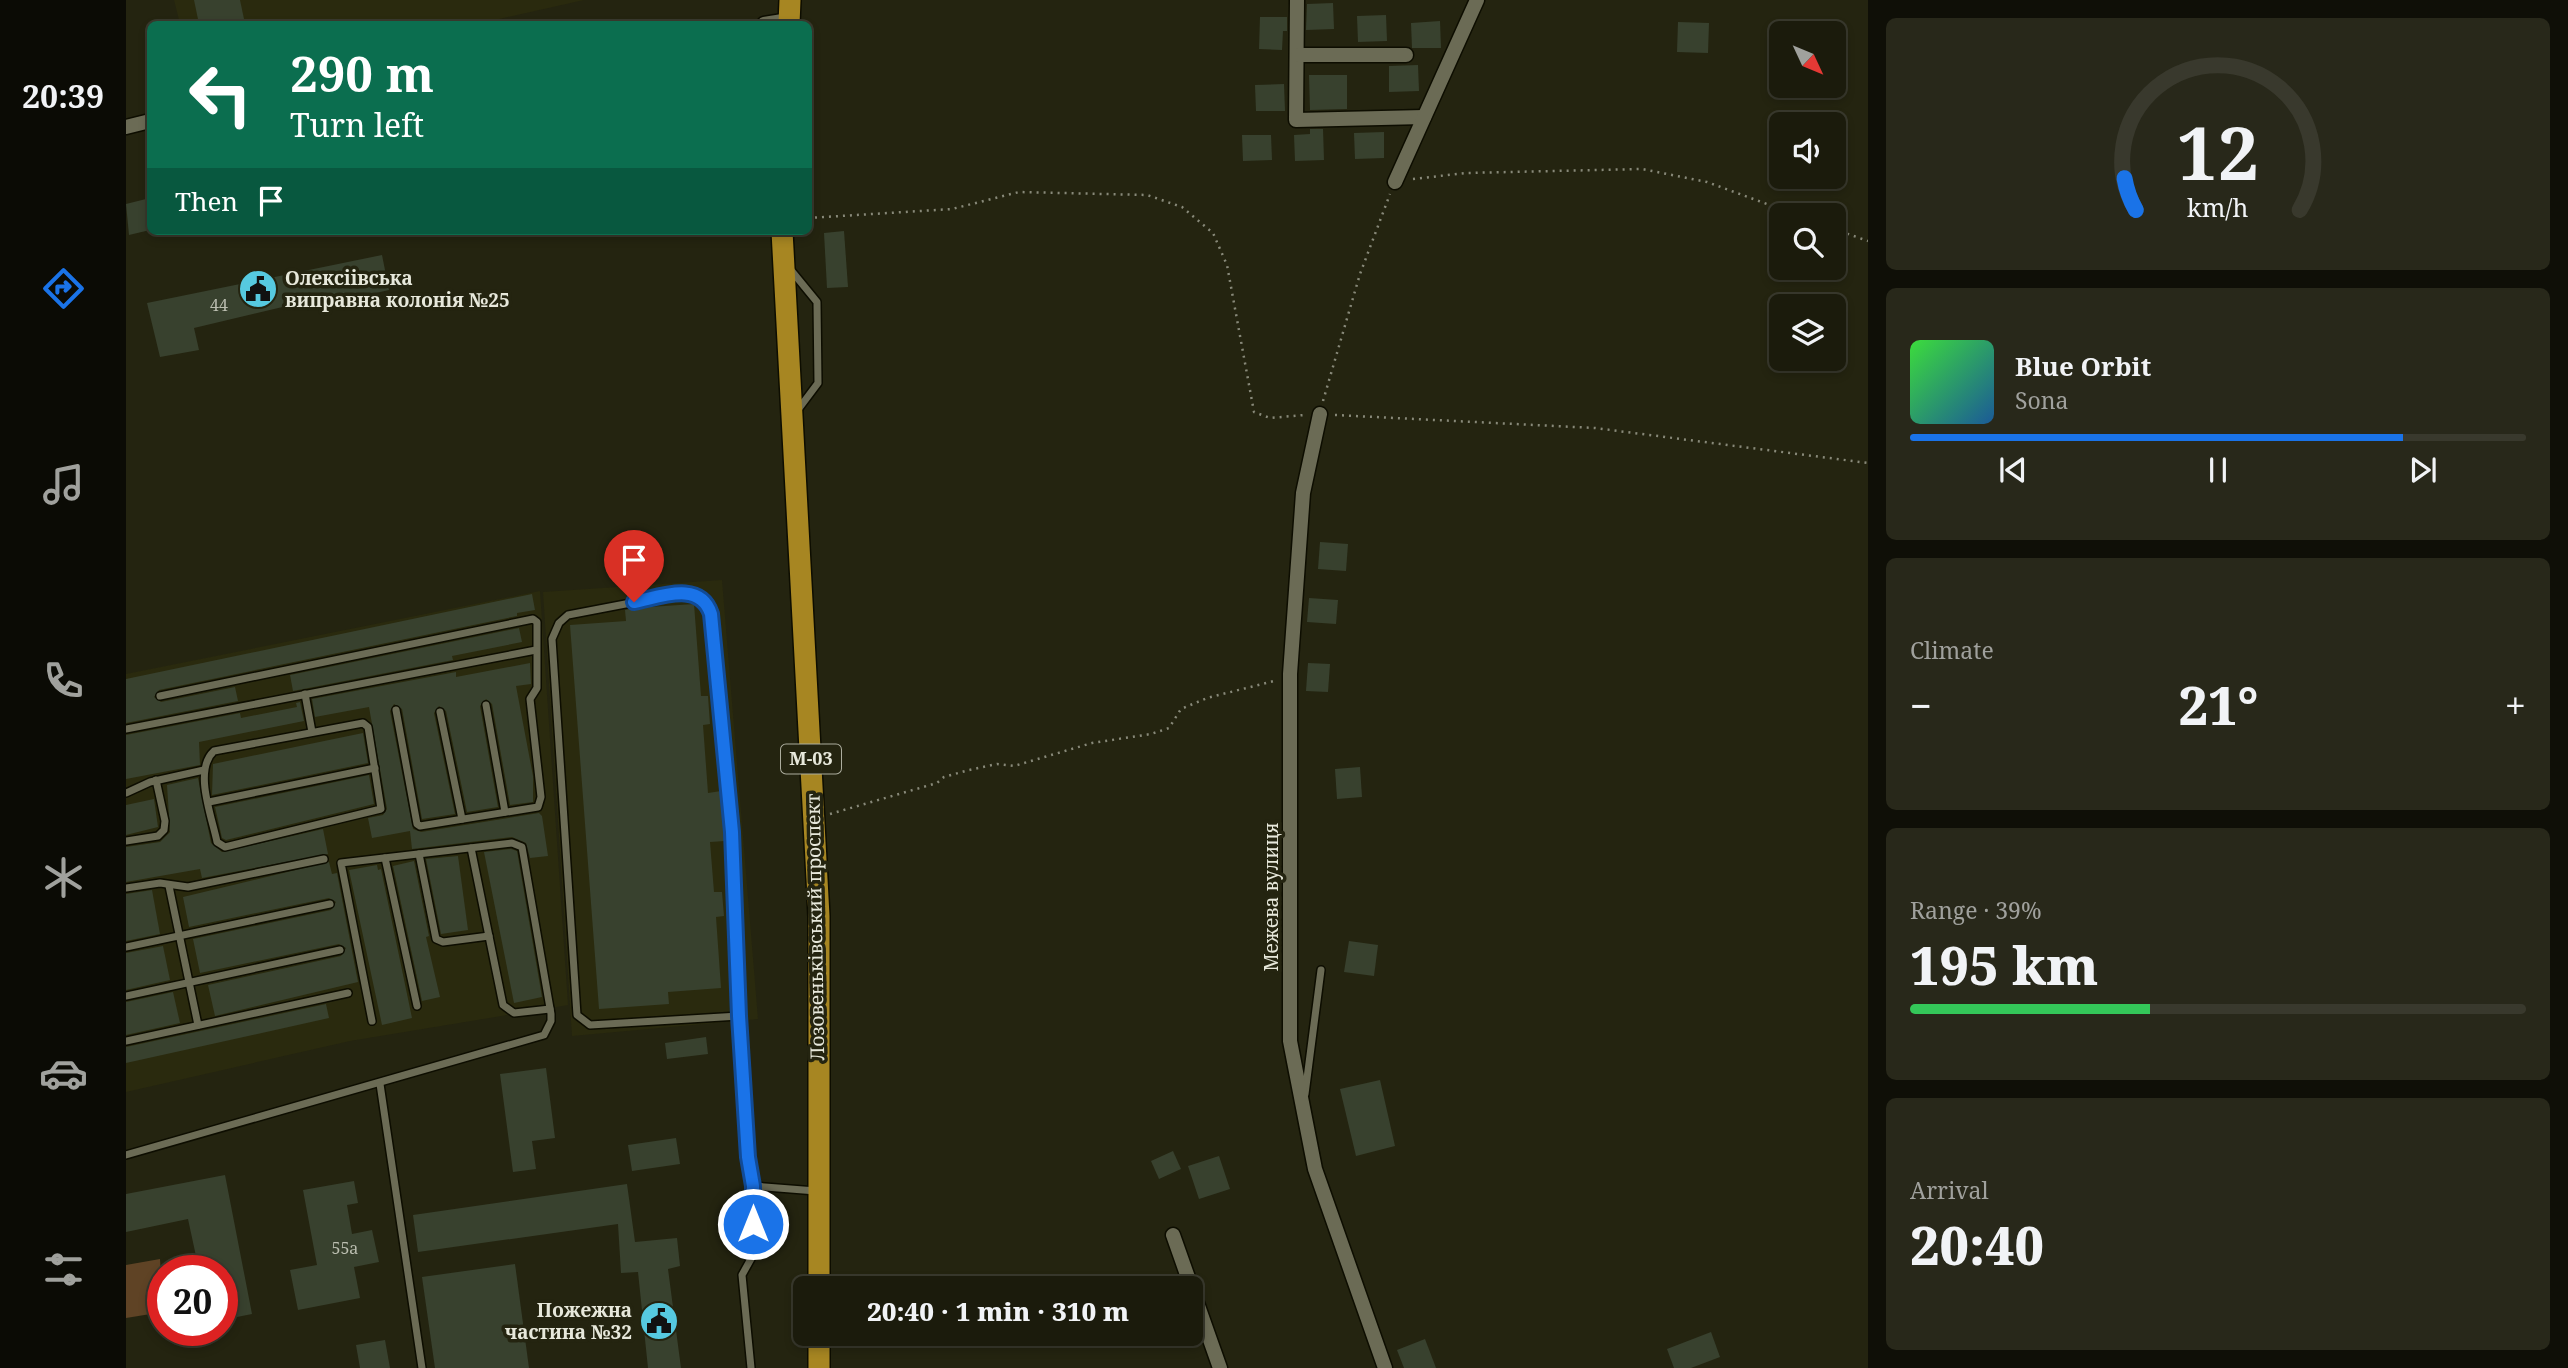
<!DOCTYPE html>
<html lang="en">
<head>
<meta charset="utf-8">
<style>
  body { margin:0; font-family:"Noto Serif",serif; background:#28281a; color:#f1f3f6; height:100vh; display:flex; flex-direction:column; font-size:26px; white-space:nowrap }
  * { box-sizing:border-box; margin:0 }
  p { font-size:23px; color:#a0a19d }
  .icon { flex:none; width:38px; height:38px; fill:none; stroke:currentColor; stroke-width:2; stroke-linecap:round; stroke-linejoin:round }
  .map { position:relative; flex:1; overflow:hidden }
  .panel { display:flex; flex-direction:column; gap:18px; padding:18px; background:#0f0f07; width:700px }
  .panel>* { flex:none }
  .guide { position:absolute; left:21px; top:21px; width:665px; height:214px; border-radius:10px; box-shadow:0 4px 10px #0003,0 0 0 2px #39392d; background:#0b6e4f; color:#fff; overflow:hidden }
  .needle { width:46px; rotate:134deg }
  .fabs { position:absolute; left:1643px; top:21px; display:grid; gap:14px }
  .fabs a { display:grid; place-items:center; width:77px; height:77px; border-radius:10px; background:#1b1b0c; box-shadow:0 4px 10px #0003,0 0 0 2px #39392d; font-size:35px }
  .speed { position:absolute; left:21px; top:1255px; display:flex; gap:14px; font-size:35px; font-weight:700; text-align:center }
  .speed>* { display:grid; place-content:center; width:91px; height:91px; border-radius:50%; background:#1b1b0c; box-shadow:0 4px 10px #0003,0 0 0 2px #39392d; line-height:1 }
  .speed .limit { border:10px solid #d22; background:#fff; color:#111 }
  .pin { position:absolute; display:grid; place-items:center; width:60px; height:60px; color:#fff; margin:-72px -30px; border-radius:50% 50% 50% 0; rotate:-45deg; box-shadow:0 0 7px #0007 }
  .pin .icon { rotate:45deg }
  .me { position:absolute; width:77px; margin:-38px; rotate:0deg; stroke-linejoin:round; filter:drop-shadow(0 0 5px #0008) }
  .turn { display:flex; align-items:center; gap:24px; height:147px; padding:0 28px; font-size:32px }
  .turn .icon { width:91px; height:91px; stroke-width:2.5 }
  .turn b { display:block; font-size:49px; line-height:60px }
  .then { display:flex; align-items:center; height:66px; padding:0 28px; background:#0003; gap:14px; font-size:26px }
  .big { font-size:52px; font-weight:800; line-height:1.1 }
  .panel .widget { flex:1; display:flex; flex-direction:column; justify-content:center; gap:10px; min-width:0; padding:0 24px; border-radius:10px; background:#28281a }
  .panel .dial { align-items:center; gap:0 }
  .dial svg { height:182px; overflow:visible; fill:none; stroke:#39392d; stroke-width:7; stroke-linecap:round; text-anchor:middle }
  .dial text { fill:#f1f3f6; stroke:none }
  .song { display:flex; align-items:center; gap:21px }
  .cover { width:84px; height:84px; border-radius:10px; background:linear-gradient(135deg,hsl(120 70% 55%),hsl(210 70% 35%)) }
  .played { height:7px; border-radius:4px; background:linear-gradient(90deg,#1a73e8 80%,#39392d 80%) }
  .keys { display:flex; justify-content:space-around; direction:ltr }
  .heat { display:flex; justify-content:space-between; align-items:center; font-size:38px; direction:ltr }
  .charge { height:10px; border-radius:5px; background:linear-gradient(90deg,#34c759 39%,#39392d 0) }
  .trip { position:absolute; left:667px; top:1276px; width:410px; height:70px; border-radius:10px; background:#1b1b0c; box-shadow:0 4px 10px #0003,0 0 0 2px #39392d; font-weight:800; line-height:70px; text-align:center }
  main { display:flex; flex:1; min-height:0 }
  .dock { display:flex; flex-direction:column; width:126px; justify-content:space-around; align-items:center; background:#0b0b05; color:#a0a19d }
  .dock .icon { width:49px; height:49px }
  .dock .current { color:#1a73e8 }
  .dock b { font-size:32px; color:#f1f3f6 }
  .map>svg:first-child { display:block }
</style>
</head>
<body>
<main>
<nav class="dock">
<b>20:39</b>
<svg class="icon current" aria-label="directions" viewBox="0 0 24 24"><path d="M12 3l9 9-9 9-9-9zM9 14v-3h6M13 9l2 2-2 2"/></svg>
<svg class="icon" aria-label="music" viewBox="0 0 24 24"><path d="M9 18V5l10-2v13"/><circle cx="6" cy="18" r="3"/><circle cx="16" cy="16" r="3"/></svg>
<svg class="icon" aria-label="phone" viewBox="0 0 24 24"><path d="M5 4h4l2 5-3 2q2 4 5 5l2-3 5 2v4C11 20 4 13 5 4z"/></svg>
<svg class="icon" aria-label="climate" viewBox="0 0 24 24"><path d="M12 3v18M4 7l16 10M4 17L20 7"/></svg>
<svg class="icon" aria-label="car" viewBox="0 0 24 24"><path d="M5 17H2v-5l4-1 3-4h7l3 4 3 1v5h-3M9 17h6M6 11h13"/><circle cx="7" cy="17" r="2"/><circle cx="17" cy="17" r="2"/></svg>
<svg class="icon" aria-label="filters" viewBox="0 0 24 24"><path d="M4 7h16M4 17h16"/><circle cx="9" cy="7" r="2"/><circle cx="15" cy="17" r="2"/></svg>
</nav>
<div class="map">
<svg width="1742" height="1368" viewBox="0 0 1742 1368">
  <rect width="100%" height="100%" fill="#242410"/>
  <g fill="#2a2a0e">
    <path d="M48,0H458L351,24H54Z"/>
    <path d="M596,580L632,1019L446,1036L417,592Z"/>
    <path d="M414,591L442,1005L224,1041L0,1092V674Z"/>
  </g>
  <path fill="#5f4325" d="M34,1259L37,1312L0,1318V1265Z"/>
  <g fill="#38412e">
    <path d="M68,0H114L118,19L73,24Z"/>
    <path d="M1207,3L1208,29L1180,30L1181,4Z"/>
    <path d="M1260,15L1261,41L1232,42L1231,16Z"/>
    <path d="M1134,17H1161V31H1157L1156,50L1133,49Z"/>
    <path d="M1314,21L1315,48H1286L1285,23Z"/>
    <path d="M1552,22L1583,23L1582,53L1551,52Z"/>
    <path d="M1292,65L1293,91L1263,92V66Z"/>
    <path d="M1183,75H1221V109L1184,110Z"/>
    <path d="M1158,84L1159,111H1130L1129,85Z"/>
    <path d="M1184,129H1197L1198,160L1169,161L1168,135L1184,134Z"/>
    <path d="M1258,132V158L1229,159L1228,133Z"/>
    <path d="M1116,135H1145L1146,160L1117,161Z"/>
    <path d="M24,198V230L3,235L0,204Z"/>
    <path d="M718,231L722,287L701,288L698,233Z"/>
    <path d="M256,255L263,290L188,307L186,300L68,328L73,350L34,357L21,303Z"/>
    <path d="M1194,542L1222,544L1220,571L1192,569Z"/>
    <path d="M406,594L409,610L391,613V616L33,690L28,697L35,702L109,687L112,701L0,723V679Z"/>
    <path d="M1183,598L1212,600L1210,624L1181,622Z"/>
    <path d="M568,604L575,696H582L584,724L577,725L582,793L595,791L599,841L584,842L588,892H596L598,916L590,917L595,988L542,992L543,1004L473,1009L444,625L500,621L499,610L509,608Z"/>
    <path d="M393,628L396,642L326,656L327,660L167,691L164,675Z"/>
    <path d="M404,663L405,684L390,686L407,776V802L384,805L366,704L360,699L354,706L372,807L341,812L320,711L313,706L308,713L329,814L296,819L276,709L268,704L264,711L287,829L295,832L413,813L416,816L422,856L404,858L400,843L386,837L286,849L284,831L246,838L242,818L257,815L261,809L243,707L189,717L186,699L330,672V677Z"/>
    <path d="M1182,663L1204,664L1202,692L1180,691Z"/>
    <path d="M174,702L178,721L73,742L74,765L0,779V735L114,713L115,718L171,707L170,703Z"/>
    <path d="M237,733L242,763L86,795L87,764Z"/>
    <path d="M1234,767L1236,797L1211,799L1209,769Z"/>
    <path d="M243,775L248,804L100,840L96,838L89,807Z"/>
    <path d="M72,778L85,843L96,852L197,829L202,854L76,878L74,869L0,882V847L34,842L44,832L41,785Z"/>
    <path d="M28,799L32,827L0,835V805Z"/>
    <path d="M385,849L391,851L416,997L388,1003L358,852Z"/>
    <path d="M332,856L342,930L315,934L300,859Z"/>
    <path d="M288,861L303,936L300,937L314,997L296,1001L267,866Z"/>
    <path d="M203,862L206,874L211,873L232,982L89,1016L82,985L215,956L220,948L213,944L74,973L67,939L205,910L210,902L203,898L63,927L57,897Z"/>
    <path d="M251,865L252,870L255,869L286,1018L256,1025L223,870Z"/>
    <path d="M26,890L34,934L0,941V894Z"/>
    <path d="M1223,941L1252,945L1248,976L1218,972Z"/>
    <path d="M37,946L44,980L0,990V953Z"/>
    <path d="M47,992L54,1023L0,1035V1002Z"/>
    <path d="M200,1004L203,1018L0,1063V1047Z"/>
    <path d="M580,1037L582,1054L541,1059L539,1043Z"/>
    <path d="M420,1068L429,1138L406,1141L410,1169L387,1172L374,1074Z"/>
    <path d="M1254,1080L1269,1146L1230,1156L1214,1089Z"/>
    <path d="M550,1138L554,1164L506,1171L502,1145Z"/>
    <path d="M1047,1151L1055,1169L1033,1179L1025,1161Z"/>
    <path d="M1093,1156L1104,1189L1073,1199L1062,1166Z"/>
    <path d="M99,1175L126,1314L96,1320V1270H73L62,1219L0,1232V1194Z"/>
    <path d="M228,1181L232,1203L221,1205L226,1234L246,1230L253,1262L228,1267L234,1298L172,1310L164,1270L191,1265L177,1190Z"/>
    <path d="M501,1184L509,1242L551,1238L554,1266L542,1269L555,1368H522L512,1272L495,1273L492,1224L292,1252L287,1215Z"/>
    <path d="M389,1264L403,1368H309L296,1277Z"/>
    <path d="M1585,1332L1594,1357L1565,1368H1548L1541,1349Z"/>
    <path d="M1299,1339L1310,1368H1278L1271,1350Z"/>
    <path d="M259,1340L264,1368H234L230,1345Z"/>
  </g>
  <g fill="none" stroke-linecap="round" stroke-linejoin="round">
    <defs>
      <g id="service">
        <path d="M664,269L691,302L692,383L671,411"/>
        <path d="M179,694L186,732"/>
        <path d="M34,696L407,619L411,622V688L404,699L415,797L412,807L294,826L291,824L270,710"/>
        <path d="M360,705L379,812"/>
        <path d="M314,712L336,819"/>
        <path d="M237,723L242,727L255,809L99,847L91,842C86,817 67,770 88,751Z"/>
        <path d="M0,729L410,650"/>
        <path d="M0,793L24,782L78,770"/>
        <path d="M83,802L249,768"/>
        <path d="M0,841L32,836L38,830L39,821L30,780"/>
        <path d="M345,848L377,1005L388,1013L424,1009"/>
        <path d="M293,854L310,939L317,942L363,936"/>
        <path d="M259,858L291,1006"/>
        <path d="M43,886L72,1025"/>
        <path d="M0,888L34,883L62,887L198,859"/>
        <path d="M0,947L204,904"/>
        <path d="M0,996L214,950"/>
        <path d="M613,1016L464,1025L451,1015L426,639L433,623L442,615L562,592L574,597L585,614L606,832L613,1016L622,1157L627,1186L628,1245L626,1257L616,1275L625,1368"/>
        <path d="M0,1041L222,993"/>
        <path d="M254,1084L296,1368"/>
        <path d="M1179,1094L1195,970"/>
        <path d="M0,1155L418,1035L425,1021V1014L396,847L386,843L215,863L246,1021"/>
        <path d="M627,1186L690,1191"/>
      </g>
      <g id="minor">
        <path d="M1171,0L1170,120L1298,117"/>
        <path d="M638,24L663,20"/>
        <path d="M1172,55H1280"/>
        <path d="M0,127L24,121"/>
        <path d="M1269,182L1351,0"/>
        <path d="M1194,414L1177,493L1164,674V1041L1189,1169L1259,1368"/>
        <path d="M1047,1235L1094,1368"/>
      </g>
      <g id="trunk">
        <path d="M663,24L664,0"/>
        <path d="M656,231L693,916V1288"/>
        <path d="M693,1368V1334"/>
      </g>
    </defs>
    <use href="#service" stroke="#0d0d00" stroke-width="10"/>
    <use href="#minor" stroke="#0d0d00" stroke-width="17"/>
    <use href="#trunk" stroke="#0d0d00" stroke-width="24"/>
    <g stroke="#888979" stroke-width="2.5" stroke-dasharray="2 5" stroke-linecap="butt">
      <path d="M1287,179L1340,173L1516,169L1581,182L1671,215"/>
      <path d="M682,218L826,209L893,192L1021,195L1056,207L1087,233L1101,265L1128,412L1144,418L1178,415"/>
      <path d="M1708,229L1742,241"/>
      <path d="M1197,401L1234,274L1264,194"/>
      <path d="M1209,415L1469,428L1742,463"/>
      <path d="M704,814L811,783L818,777L843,770L871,764L888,766L966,743L1025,734L1043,728L1055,709L1081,698L1148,681"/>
    </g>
    <use href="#service" stroke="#6b6b55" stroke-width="7"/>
    <use href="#minor" stroke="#6b6b55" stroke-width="14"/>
    <use href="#trunk" stroke="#a78622" stroke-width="21"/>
  </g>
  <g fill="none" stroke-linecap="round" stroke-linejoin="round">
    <defs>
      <path id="route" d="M508,602C534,597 574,580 585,614L606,832L613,1016L622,1157L627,1186V1224"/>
    </defs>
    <use href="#route" stroke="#114b97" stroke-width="18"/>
    <use href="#route" stroke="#1a73e8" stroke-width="12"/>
  </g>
  <defs>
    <symbol id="civic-disc" viewBox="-11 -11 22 22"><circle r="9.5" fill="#56c9e0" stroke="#242410"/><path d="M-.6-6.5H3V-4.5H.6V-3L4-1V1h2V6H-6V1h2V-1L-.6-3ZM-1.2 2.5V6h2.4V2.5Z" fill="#111"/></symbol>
  </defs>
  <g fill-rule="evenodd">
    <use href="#civic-disc" x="110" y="267" width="44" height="44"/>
    <use href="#civic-disc" x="511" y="1299" width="44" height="44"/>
  </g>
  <g text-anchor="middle" stroke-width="7" stroke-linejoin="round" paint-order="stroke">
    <g font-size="16" fill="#bbbeb0">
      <text x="93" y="311">44</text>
      <text x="219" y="1254">55а</text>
    </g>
    <rect fill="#242410" stroke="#acad9e" stroke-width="2" x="655" y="744.5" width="60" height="29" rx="5"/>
    <g font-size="18" font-weight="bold" fill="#e7e8db">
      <text x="685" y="765">М-03</text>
    </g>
    <g font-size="19" font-weight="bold" fill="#e7e8db" stroke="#242410" text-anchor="start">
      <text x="159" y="285">Олексіівська<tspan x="159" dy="22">виправна колонія №25</tspan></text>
      <text x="506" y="1317" text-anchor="end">Пожежна<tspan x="506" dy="22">частина №32</tspan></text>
    </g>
    <g font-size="19" fill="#e7e8db" stroke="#242410">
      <text transform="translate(1145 897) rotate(-90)" y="7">Межева вулиця</text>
      <text transform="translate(689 927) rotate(-91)" y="7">Лозовеньківський проспект</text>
    </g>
  </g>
</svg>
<div class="fabs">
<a><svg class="needle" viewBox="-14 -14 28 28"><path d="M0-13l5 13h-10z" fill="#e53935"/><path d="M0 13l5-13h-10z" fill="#a0a19d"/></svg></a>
<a><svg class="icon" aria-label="sound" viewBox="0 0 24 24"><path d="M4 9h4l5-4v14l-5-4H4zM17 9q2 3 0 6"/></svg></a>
<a><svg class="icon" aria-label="search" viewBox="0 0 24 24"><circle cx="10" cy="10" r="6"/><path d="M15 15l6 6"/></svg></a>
<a><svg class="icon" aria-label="layers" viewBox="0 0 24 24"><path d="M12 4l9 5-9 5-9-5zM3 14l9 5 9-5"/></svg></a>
</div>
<div class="speed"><div class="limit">20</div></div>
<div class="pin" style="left:508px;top:602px;background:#d93025"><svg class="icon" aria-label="arrive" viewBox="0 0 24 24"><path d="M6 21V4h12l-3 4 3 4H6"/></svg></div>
<svg class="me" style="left:627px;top:1224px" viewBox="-20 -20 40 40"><circle r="17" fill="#1a73e8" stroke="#fff" stroke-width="3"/><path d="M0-11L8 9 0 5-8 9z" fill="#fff"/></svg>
<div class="trip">20:40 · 1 min · 310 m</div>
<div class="guide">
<div class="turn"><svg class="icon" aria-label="left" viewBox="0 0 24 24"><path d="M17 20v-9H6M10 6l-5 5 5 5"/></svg><div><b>290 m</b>Turn left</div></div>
<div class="then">Then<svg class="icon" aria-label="arrive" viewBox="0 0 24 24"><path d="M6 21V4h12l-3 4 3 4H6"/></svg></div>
</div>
</div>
<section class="panel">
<div class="widget dial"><svg viewBox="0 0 100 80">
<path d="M14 69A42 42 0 1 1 86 69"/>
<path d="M14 69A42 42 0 0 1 9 55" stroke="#1a73e8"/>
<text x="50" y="56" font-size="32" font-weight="700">12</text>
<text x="50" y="72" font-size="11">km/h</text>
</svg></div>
<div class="widget">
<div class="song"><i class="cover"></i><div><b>Blue Orbit</b><p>Sona</p></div></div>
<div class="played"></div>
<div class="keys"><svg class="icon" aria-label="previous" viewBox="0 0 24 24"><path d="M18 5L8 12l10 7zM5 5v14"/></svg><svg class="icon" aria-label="pause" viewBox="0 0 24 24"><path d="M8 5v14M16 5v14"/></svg><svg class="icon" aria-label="next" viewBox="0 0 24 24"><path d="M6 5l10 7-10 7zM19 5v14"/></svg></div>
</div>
<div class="widget"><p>Climate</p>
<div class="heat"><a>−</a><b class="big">21°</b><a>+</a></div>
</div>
<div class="widget"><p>Range · 39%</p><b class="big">195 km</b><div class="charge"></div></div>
<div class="widget"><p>Arrival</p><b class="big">20:40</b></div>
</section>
</main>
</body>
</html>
